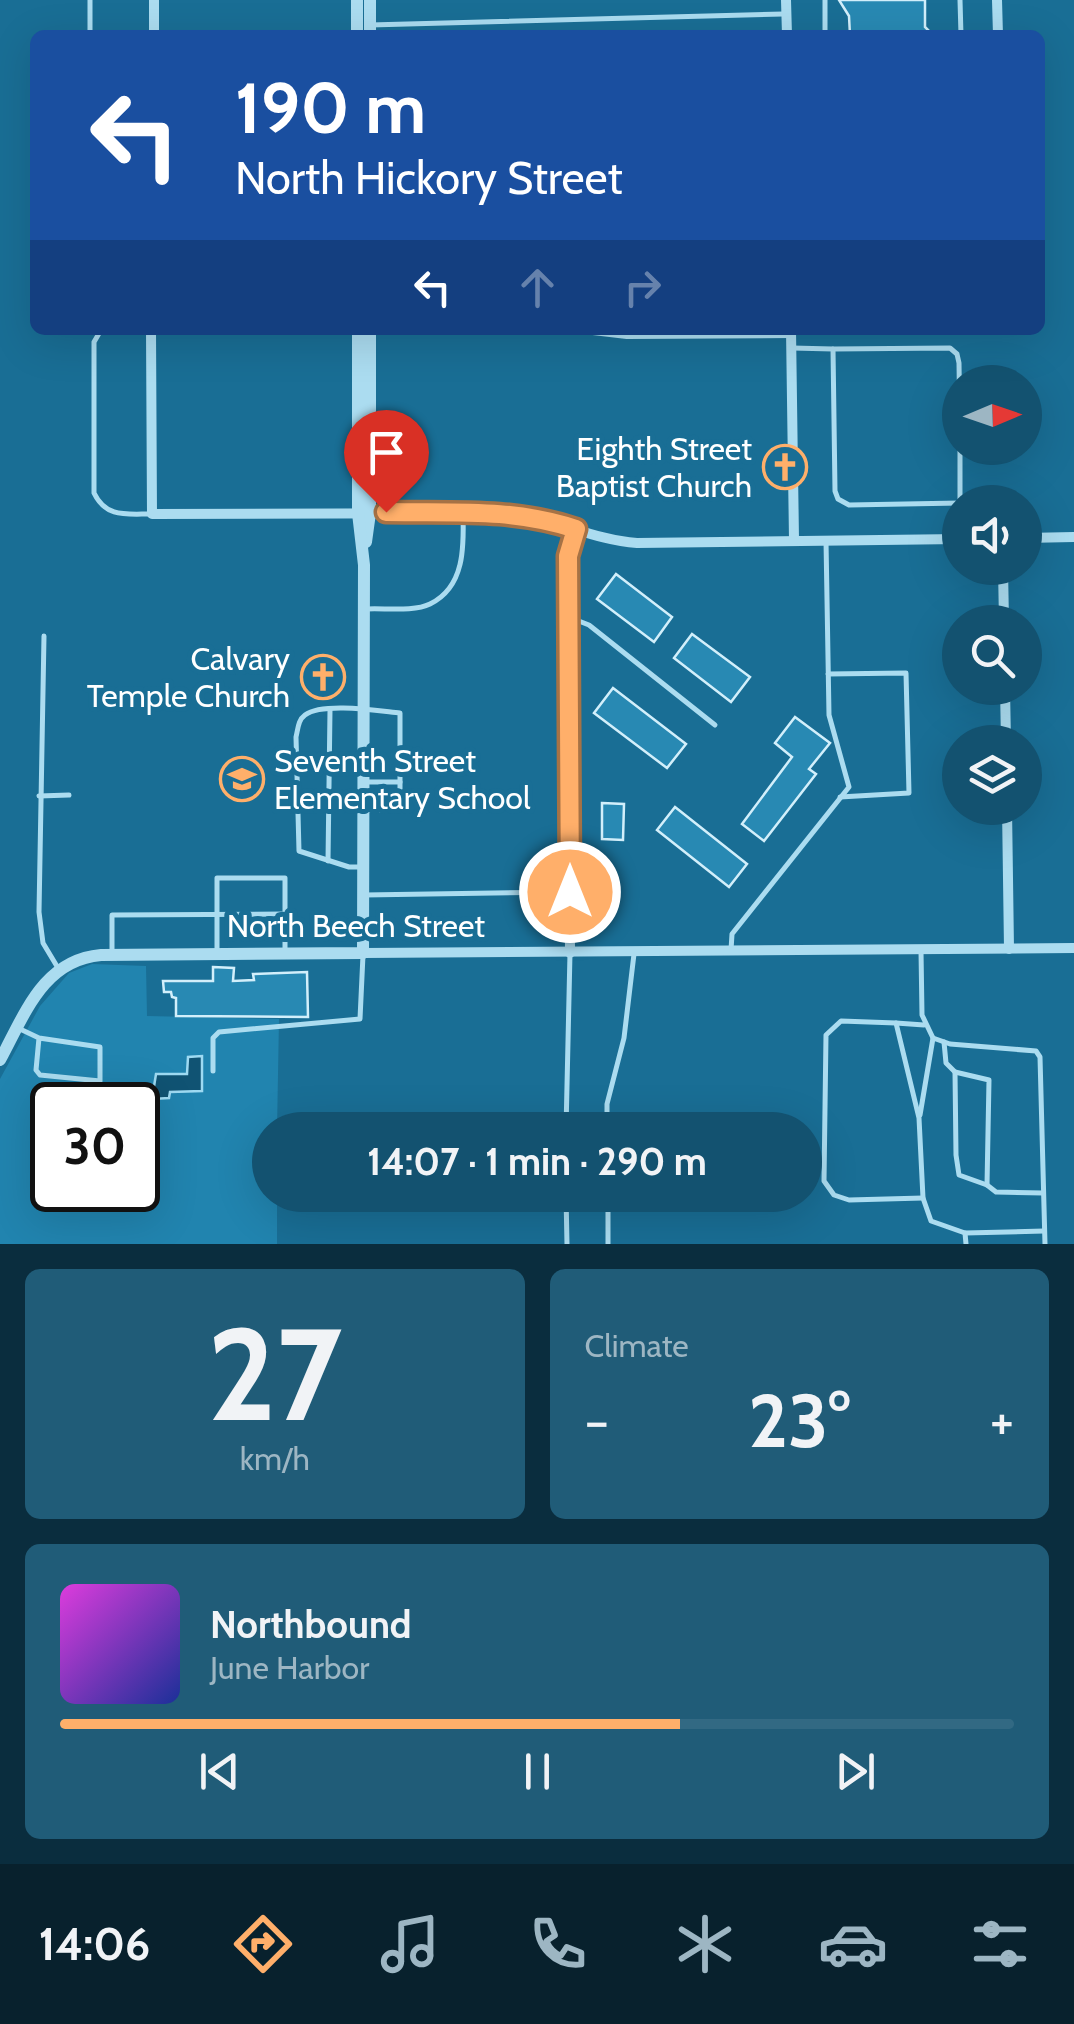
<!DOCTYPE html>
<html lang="en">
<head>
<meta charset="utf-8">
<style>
  body { margin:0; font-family:Cabin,sans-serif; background:#205c78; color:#f1f3f6; height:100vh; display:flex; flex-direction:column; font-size:38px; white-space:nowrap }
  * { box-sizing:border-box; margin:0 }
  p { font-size:32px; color:#9db6c3 }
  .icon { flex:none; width:55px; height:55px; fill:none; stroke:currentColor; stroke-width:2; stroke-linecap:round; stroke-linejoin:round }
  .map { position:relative; height:1244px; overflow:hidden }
  .sheet { display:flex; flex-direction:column; gap:25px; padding:25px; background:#0a2d3e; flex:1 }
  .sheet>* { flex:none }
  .guide { position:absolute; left:30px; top:30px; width:1015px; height:305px; border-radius:15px; box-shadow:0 10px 40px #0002; background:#1a4fa0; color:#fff; overflow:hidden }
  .needle { width:65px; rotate:88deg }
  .buttons { position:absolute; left:942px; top:365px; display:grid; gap:20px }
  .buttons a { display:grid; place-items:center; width:100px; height:100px; border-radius:50%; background:#135270; box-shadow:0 10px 40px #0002; font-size:50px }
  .speed { position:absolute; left:30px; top:1082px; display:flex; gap:20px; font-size:50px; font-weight:700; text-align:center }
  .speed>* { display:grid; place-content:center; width:130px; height:130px; border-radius:50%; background:#135270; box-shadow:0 10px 40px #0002; line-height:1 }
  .speed .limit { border:5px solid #111; border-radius:15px; background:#fff; color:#111 }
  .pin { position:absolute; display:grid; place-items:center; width:85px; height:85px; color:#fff; margin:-102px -42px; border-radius:50% 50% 50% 0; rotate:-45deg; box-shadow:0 0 10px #0007 }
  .pin .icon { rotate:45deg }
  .me { position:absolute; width:110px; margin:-55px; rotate:0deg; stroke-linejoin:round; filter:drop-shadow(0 0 8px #0008) }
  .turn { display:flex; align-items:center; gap:35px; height:210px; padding:0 40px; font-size:45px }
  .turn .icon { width:130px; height:130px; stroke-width:2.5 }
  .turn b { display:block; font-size:70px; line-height:85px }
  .lanes { display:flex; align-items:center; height:95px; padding:0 40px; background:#0003; justify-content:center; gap:50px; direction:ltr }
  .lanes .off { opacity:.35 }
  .big { font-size:75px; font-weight:800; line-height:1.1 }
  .sheet .widget { flex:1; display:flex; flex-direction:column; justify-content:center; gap:15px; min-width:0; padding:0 35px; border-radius:15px; background:#205c78 }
  .sheet .dial { align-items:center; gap:0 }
  .dial b { font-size:130px; line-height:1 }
  .song { display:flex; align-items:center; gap:30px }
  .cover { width:120px; height:120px; border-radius:15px; background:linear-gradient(135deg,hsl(300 70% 55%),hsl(230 70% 35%)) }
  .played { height:10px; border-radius:5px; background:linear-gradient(90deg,#ffaf6a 65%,#326983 65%) }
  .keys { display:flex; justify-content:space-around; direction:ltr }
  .heat { display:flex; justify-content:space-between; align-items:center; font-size:55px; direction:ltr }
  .sheet .tiles { flex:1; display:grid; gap:25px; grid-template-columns:1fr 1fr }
  .widget:last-child { grid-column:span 2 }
  .trip { position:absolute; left:252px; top:1112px; width:570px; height:100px; border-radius:50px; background:#135270; box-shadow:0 10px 40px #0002; font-weight:800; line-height:100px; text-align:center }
  .menu { display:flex; height:160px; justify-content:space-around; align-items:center; background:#08212d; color:#9db6c3 }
  .menu .icon { width:70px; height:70px }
  .menu .selected { color:#ffaf6a }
  .menu b { font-size:45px; color:#f1f3f6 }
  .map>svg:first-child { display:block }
</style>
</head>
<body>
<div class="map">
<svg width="1074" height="1244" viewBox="0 0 1074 1244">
  <rect width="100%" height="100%" fill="#196e95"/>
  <path fill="#2184af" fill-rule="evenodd" d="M92,964L146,966L147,1016L279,1019L277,1130H270V1195H277V1244H0V1079L40,1006L69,973ZM52,1105H138V1190H52Z"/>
  <path fill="#105373" stroke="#9edaf2" stroke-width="2.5" d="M202,1056V1091L170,1092L169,1098L152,1099L156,1074H187L188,1057Z"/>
  <g fill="#2889b3" stroke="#d2effb" stroke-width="2.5">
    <path d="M839,0H925V27L933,35H850L849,16Z"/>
    <path d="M616,574L672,617L654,642L597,599Z"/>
    <path d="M692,634L750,677L731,702L674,658Z"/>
    <path d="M613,688L686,744L667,768L594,713Z"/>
    <path d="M795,717L830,743L809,769L816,774L764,841L742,824L792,757L775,743Z"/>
    <path d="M602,803L624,804L623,840L602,839Z"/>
    <path d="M675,807L747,864L729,887L657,830Z"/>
    <path d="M213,967L234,968L233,981L254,980L253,974L307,972L308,1017L176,1016V998L172,997L171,992H164L163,981H213Z"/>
  </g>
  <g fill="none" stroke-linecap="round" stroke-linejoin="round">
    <g stroke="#abdcf0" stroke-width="5">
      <path d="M90,0V35"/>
      <path d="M825,0V35"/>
      <path d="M960,0L961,35"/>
      <path d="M370,25L783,14"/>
      <path d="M101,330L94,342V493C106,518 126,514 151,514"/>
      <path d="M792,348L833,349L835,491L838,499L849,505L960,503"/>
      <path d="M833,349L950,348L957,354L959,363L960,433"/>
      <path d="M960,448V502"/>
      <path d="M367,609C385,608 414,612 430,604C465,587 464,546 463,513"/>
      <path d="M571,618L589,625L715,725"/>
      <path d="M44,636L39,912L43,943L58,968"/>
      <path d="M828,674L906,673L909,793L840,797"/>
      <path d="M364,782H400"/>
      <path d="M39,796L69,795"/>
      <path d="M328,861L330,710"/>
      <path d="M361,867H349L299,851L296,737C298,729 298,720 305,715C323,702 379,711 400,713V810H364"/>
      <path d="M364,895L567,892"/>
      <path d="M731,950L732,934L849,787L829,715L826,541"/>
      <path d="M921,951L922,1015L933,1038L950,1044L1036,1051L1040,1057L1045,1244"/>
      <path d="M217,952V878H285V951"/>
      <path d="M112,954V915L285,914"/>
      <path d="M896,1023L841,1021L826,1035L824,1181L834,1195L849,1200L923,1198"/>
      <path d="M924,1025L896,1023L919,1118L923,1198L931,1221L965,1233L1044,1231"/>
      <path d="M20,1029L39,1038L100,1047V1081L40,1075L36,1070L39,1038"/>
      <path d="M944,1042L946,1063L955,1072L956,1155L959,1175L987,1185L996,1192L1043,1193"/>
      <path d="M213,1071V1038L219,1032L360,1019L363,955"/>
      <path d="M955,1072L989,1080L987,1185"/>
      <path d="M920,1115L933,1038"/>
      <path d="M566,1130L570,953"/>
      <path d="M607,1130V1104L624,1038L634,954"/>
      <path d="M566,1195L567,1244"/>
      <path d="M608,1195V1244"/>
      <path d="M965,1233L966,1244"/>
    </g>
    <g stroke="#abdcf0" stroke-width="10">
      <path d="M154,0V35"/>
      <path d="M786,0L787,35"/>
      <path d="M997,0L998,35"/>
      <path d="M151,330L152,514L509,513C554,518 593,540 637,543L960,539"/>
      <path d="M593,330L627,334L791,333"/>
      <path d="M791,330L794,540"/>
      <path d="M1025,538L1074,537"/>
      <path d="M1003,568L1004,622"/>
      <path d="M1005,688L1006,742"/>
      <path d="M1007,808L1009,949"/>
      <path d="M363,953L1074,948"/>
      <path d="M570,953L568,557L576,529"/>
    </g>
    <g stroke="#abdcf0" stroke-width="12">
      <path d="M357,0V35"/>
      <path d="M370,0V35"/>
      <path d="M366,542L370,513V330"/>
      <path d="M0,1060C25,1014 43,960 101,955L363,953L364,565L358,513V330"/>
    </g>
  </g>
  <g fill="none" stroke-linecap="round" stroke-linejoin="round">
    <defs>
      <path id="route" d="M386,512C451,513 514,508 576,529L568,556L570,892"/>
    </defs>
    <use href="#route" stroke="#a67245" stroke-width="25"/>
    <use href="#route" stroke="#ffaf6a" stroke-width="18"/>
  </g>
  <defs>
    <symbol id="church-ring" viewBox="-11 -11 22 22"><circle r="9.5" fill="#196e95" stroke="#ffaf6a" stroke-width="1.5"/><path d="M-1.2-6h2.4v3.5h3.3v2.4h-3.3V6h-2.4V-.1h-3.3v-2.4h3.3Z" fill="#ffaf6a"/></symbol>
    <symbol id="school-ring" viewBox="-11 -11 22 22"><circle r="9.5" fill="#196e95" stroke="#ffaf6a" stroke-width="1.5"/><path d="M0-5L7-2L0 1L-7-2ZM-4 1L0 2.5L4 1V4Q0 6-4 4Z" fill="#ffaf6a"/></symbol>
  </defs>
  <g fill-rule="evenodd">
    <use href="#church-ring" x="760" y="442" width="50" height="50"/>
    <use href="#church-ring" x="298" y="652" width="50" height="50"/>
    <use href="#school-ring" x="217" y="754" width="50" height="50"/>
  </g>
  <g text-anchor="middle" stroke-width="10" stroke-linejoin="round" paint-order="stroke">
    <g font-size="32" fill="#fff" stroke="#196e95" text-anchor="end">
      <text x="752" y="460">Eighth Street<tspan x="752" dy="37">Baptist Church</tspan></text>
      <text x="290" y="670">Calvary<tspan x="290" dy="37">Temple Church</tspan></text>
      <text x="274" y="772" text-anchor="start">Seventh Street<tspan x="274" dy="37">Elementary School</tspan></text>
    </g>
    <g font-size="32" fill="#fff" stroke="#196e95">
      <text x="356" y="937">North Beech Street</text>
    </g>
  </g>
</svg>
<div class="buttons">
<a><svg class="needle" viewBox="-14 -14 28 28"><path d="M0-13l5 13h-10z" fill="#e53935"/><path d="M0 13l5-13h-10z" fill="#9db6c3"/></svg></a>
<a><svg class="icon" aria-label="sound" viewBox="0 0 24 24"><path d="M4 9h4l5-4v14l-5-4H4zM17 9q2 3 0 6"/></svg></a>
<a><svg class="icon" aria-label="search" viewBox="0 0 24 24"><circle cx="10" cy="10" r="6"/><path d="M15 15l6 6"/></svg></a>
<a><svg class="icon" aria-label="layers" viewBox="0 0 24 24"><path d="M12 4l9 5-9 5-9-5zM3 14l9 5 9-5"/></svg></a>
</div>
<div class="speed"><div class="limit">30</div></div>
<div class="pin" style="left:386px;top:512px;background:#d93025"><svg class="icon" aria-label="arrive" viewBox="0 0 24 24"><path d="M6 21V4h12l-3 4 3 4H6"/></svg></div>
<svg class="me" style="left:570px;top:892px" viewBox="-20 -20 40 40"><circle r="17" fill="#ffaf6a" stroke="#fff" stroke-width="3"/><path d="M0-11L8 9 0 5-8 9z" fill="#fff"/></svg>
<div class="trip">14:07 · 1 min · 290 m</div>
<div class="guide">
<div class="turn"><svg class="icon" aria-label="left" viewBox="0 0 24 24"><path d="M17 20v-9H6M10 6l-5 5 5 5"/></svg><div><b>190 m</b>North Hickory Street</div></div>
<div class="lanes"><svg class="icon" aria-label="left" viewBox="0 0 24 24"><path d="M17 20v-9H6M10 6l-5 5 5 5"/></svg><svg class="icon off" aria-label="ahead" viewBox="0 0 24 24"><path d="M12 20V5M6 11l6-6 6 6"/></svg><svg class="icon off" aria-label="right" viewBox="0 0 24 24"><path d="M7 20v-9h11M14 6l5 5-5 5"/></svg></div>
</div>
</div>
<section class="sheet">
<div class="tiles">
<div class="widget dial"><b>27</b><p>km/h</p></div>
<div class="widget"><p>Climate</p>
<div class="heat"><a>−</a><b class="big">23°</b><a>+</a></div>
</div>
<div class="widget">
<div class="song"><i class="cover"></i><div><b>Northbound</b><p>June Harbor</p></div></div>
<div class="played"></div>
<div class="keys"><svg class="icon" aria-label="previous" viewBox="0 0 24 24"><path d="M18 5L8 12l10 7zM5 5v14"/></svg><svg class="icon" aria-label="pause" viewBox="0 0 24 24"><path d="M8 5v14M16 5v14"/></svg><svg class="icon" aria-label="next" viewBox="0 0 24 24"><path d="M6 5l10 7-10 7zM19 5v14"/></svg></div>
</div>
</div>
</section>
<nav class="menu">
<b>14:06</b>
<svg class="icon selected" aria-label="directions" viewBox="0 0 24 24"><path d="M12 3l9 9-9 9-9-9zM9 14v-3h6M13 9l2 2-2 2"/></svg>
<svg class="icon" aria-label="music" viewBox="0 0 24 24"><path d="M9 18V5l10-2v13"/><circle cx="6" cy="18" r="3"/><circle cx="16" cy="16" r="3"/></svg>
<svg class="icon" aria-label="phone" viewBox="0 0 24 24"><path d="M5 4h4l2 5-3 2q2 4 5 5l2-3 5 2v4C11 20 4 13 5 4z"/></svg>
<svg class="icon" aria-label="climate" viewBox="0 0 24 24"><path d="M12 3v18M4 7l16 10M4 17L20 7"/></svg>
<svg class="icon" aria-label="car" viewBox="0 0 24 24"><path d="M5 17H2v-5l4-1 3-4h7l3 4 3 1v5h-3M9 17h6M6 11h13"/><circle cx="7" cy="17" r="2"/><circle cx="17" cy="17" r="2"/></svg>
<svg class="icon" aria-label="filters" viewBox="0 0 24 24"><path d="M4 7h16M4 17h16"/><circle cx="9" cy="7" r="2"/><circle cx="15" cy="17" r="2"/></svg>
</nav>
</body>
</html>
